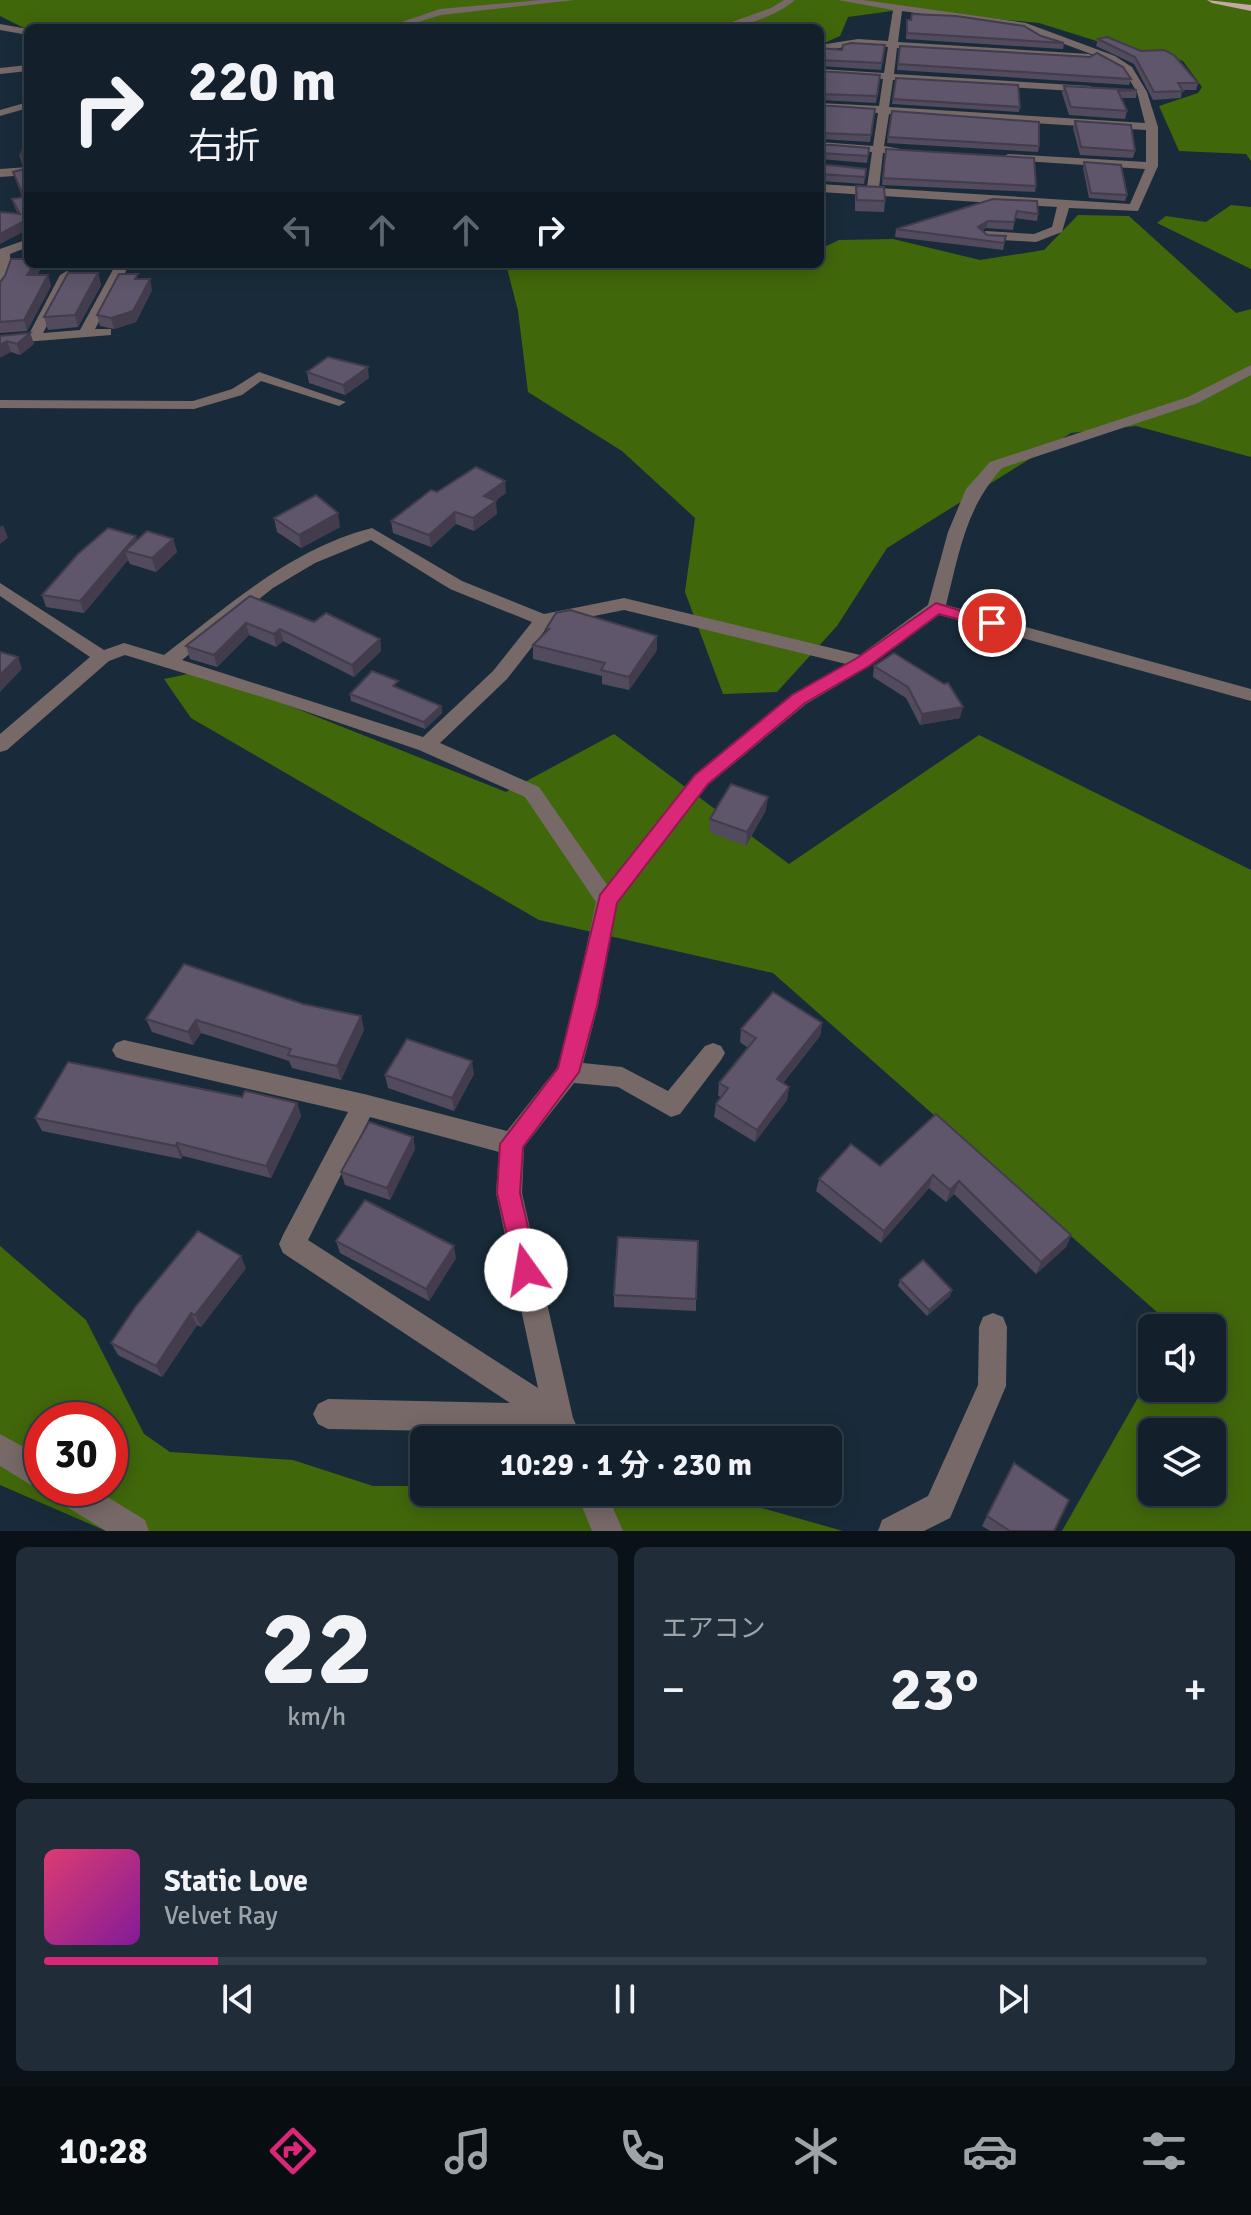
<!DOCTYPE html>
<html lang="ja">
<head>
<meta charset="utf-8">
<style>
  body { margin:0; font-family:Signika,"Noto Sans JP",sans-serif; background:#202d38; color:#f1f3f6; height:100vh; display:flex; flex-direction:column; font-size:30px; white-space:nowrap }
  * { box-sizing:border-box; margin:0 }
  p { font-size:26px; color:#9da3a9 }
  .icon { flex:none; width:44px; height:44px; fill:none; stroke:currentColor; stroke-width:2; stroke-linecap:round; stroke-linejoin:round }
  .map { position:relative; height:1531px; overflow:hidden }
  .drawer { display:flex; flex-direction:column; gap:16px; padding:16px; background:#0a1218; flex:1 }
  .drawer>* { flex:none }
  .guide { position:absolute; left:24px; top:24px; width:800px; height:244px; border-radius:12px; box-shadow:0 4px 20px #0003,0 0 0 2px #323e48; background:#13202c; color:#f1f3f6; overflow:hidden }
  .fabs { position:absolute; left:1138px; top:1314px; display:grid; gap:16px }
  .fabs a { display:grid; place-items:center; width:88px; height:88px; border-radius:12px; background:#13202c; box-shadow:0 4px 20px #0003,0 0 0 2px #323e48; font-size:40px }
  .speed { position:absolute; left:24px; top:1402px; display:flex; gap:16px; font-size:40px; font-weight:700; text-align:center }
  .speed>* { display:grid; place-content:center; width:104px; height:104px; border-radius:50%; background:#13202c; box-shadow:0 4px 20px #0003,0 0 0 2px #323e48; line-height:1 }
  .speed .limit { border:12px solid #d22; background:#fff; color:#111 }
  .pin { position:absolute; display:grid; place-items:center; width:68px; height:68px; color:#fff; margin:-34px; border:4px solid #fff; border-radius:50%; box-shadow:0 2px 8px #0007 }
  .me { position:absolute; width:88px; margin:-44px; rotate:347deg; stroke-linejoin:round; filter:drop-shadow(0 0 6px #0008) }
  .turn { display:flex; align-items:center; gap:28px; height:168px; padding:0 32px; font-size:36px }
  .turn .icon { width:104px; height:104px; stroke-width:2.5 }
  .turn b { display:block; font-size:56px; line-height:68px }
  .lanes { display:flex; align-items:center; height:76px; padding:0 32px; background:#0003; justify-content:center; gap:40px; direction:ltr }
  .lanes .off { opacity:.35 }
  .big { font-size:60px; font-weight:700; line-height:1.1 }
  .drawer .widget { flex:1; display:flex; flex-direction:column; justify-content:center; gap:12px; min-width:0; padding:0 28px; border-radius:12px; background:#202d38 }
  .drawer .dial { align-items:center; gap:0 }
  .dial b { font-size:104px; line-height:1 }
  .song { display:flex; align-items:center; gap:24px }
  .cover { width:96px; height:96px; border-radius:12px; background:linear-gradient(135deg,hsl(340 70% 55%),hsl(290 70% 35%)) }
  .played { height:8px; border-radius:4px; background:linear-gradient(90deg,#db2777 15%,#323e48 15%) }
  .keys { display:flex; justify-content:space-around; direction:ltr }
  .heat { display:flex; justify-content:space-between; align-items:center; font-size:44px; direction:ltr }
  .drawer .tiles { flex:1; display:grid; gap:16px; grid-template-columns:1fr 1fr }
  .widget:last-child { grid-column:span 2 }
  .trip { position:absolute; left:410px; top:1426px; width:432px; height:80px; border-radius:12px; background:#13202c; box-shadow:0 4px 20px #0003,0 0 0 2px #323e48; font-weight:700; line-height:80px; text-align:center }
  .tab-bar { display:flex; height:128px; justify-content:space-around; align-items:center; background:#080d12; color:#9da3a9 }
  .tab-bar .icon { width:56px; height:56px }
  .tab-bar .on { color:#db2777 }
  .tab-bar b { font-size:36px; color:#f1f3f6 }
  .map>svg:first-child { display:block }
</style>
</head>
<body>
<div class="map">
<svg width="1251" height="1531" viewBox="0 0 1251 1531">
  <rect width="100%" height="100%" fill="#192b3a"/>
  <g fill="#41670b" fill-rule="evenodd">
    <path d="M0,0H1251V161L1246,154L1179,151L1159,106L1198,93L1202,87L1183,61L1163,54H1138L1039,23L899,10L848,17L840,36L820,45V28L28,30L0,16Z"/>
    <path d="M1231,205L1251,207V269L1157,223L1166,216L1206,222Z"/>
    <path d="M1078,215L1129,216L1236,313L1251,309V457L1136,426L1071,433L887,548L837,626L777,692L723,694L685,592L695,518L622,451L528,392L518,311L506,264H820V249L839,240L893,239L980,260L1044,250Z"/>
    <path d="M202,671L506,792L614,734L789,864L979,735L1251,870V1531H1062L1152,1373V1388H1212V1328H1175L773,973L539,920L191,718L164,679ZM1152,1432H1212V1492H1152Z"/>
    <path d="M0,1246L86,1320L144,1434L170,1452L293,1460L373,1486H424V1492H705L843,1531H106L0,1485ZM42,1420H110V1488H42Z"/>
  </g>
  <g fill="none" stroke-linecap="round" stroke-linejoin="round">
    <g fill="#766967" fill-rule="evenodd">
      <path d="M540,0H575L441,15L399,28H384L440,9Z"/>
      <path d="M784,0H795C775,17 741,28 715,28L771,8Z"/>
      <path d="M838,0H863L1026,23L1115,56L1132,67L1147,92L1158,127V166L1138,211L1069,208L1062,232L1036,242L986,239L980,235L986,231L1034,234L1052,227L1057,207L820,192V184L867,187L872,152L820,148V142L873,146L878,113L820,109V103L879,106L883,79L820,75V69L884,73L888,47L858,45L820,51V45L858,39L888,41L893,10ZM902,11L1024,29L1107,60L1124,71L1137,92L1145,123L889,107L893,80L1090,92L1095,89L1090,86L894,74L897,48L1089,60L1094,57L1089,54L898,42ZM889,114L1146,130V162L1008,154L1002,157L1008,160L1145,169L1130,204L879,188L883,153L912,155L918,152L884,146Z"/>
      <path d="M0,24L28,29V35L0,30Z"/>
      <path d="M28,65V71L0,74V68Z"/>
      <path d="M28,102V108L0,116V110Z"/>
      <path d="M28,167V175L0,177V169Z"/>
      <path d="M28,239V247L10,254L11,272L5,282L0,283V249Z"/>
      <path d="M116,264L128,267L95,329H111V335L0,344V336L29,334L60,275L67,271L74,275L43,333L80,330Z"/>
      <path d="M1251,365V375L1198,403L1002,468C965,509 959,554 946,605L1251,689V701L939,615L870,666L806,704L708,785L617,903L598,1006L583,1063L622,1067L668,1091L705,1046L713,1043L721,1046L725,1053L721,1060L680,1114L671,1117L618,1087L574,1083L524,1147L522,1193L573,1418L583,1440H553L550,1433L328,1429L318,1424L313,1414L318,1404L328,1399L510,1403L283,1253L279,1244L283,1235L348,1112L124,1060L116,1057L112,1050L116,1043L124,1040L364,1094L507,1131L557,1068L574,1006L596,902L525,797L419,750L275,701L125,655L109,661L7,750L0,752V734L90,657L0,596V583L104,650L124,643L164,655C228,606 292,548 372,528L462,581L544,614L624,598L860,655L928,605L948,532L966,489L990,462L1188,397ZM371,540L450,589L532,622L493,671L423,737L182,660L273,588L315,563ZM624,610L846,664L792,694L694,775L607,885L539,787L440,743L507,679L549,625ZM370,1117L499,1152L496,1193L538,1388L308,1240Z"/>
      <path d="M259,372L346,402L339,406L261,381L242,395L194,409L0,408V400L193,401L232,389Z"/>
      <path d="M993,1313L1003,1317L1007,1327L1006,1386L950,1518L924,1531H878L882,1520L928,1496L978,1385L979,1327L983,1317Z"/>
      <path d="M0,1434L42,1457L44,1488L31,1485L0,1466Z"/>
      <path d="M50,1488H93L145,1520L149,1531H106L54,1499Z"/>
      <path d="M576,1492H606L623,1531H592Z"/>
    </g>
    <path fill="#c4aaa5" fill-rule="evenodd" d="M1207,0L1251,5V11L1212,3Z"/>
  </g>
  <g fill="#524a5d">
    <path d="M907,20L1041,36L1064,43L1063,49L906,39Z"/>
    <path d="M1098,39L1198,83L1196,90H1182L1181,98L1153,100L1134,64L1096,46Z"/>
    <path d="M885,45L881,70L820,66V48L842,50Z"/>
    <path d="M900,46L1131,79L1129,85L897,70Z"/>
    <path d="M820,71L880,75L876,103L820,100Z"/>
    <path d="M896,78L1020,107L1019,112L892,104Z"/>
    <path d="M1064,86L1137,90L1136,98H1121L1127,111L1125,119L1069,115L1062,93Z"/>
    <path d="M820,105L875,109L870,142L820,139Z"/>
    <path d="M892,111L1039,146L1038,152L887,143Z"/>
    <path d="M1075,121L1135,151L1133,158L1080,155L1073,128Z"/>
    <path d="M820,144L869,148L867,163L820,159Z"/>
    <path d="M28,147V233L15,208L12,199L22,197L13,172L28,168V165L22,164L20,156Z"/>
    <path d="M886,149L1036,186L1035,192L882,185Z"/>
    <path d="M1084,162L1127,195L1125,201L1089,198L1083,168Z"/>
    <path d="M820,163V164L866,169L864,184L820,181Z"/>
    <path d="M856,186L885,201L884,212L855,211V197Z"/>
    <path d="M993,199L1038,214L1037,221L1015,218L1013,230L986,228L983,230L987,235L1006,236L1003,250L895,237L896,229Z"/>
    <path d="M28,264H38L40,270L37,275H48L51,286L27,331L0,333V282Z"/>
    <path d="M98,273L101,285L78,327L48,330L44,317Z"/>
    <path d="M139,279L152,290L136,322L114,329L100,326L97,315Z"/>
    <path d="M30,333L34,344L20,355L11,352L0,336Z"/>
    <path d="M307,372L369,378L345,395L309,383Z"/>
    <path d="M437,492L506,493L495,501L497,514L474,531L456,524L431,547L393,533L391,521Z"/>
    <path d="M274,518L340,527L301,548L277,532Z"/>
    <path d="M173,539L177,552L156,572L130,564L128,560L84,613L46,607L42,595L137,540Z"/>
    <path d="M250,596L314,622L380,639L381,651L354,677L283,641L276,647L249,635L217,667L190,659L186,646Z"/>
    <path d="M546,629L657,636V650L629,690L602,684V676L533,659V645L546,632Z"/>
    <path d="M874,666L960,718L920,725L906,698L873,677Z"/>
    <path d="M399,687V688L441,706L442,713L425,729L351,701L350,694Z"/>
    <path d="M766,810L746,846L709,832L710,819Z"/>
    <path d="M303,1004L361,1016L364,1030L341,1080L292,1068L289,1061L201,1033L193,1045L152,1032L146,1019Z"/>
    <path d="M822,1023L820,1036L783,1083L789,1087L787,1100L755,1142L714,1117L716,1104L721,1097L718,1096L719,1083L748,1048L740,1042L741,1029Z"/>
    <path d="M474,1074L454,1111L388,1088L385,1075Z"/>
    <path d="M242,1097L297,1103L301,1116L271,1178L183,1156L181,1159L42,1131L35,1118Z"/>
    <path d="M936,1114L1071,1235L1066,1247L1036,1274L954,1194L946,1202L929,1188L881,1243L816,1191L819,1179L880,1166Z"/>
    <path d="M413,1137L415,1149L390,1200L345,1185L341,1172Z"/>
    <path d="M336,1241L456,1258L429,1301L340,1253Z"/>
    <path d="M246,1268L201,1327L197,1325L162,1377L118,1355L111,1343Z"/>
    <path d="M900,1280L950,1296L927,1316L898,1286Z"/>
    <path d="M614,1295L696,1299V1311L614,1307Z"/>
    <path d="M1014,1463L1054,1531H990L982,1526Z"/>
  </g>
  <g fill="#423c4c">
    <path d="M24,221L27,230L0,244V234Z"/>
    <path d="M988,221L986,228L977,234L978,227Z"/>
    <path d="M34,264H38L40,270L30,286L27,275Z"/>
    <path d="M98,273L101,285L78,327L75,315Z"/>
    <path d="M48,275L51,286L27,331L24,320Z"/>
    <path d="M150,279L152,290L136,322L114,329L111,318Z"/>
    <path d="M30,333L34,344L20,355L17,344Z"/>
    <path d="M7,341L11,352L0,358V345Z"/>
    <path d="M368,367L369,378L345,395L343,385Z"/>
    <path d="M505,481L506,493L485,508L484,496Z"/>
    <path d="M496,501L497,514L474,531L473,518Z"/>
    <path d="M455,512L456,524L431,547L429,535Z"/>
    <path d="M338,513L340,527L301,548L299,535Z"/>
    <path d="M3,525L8,538L0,544V527Z"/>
    <path d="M136,536L139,547L125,551L128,560L84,613L80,601Z"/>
    <path d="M173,539L177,552L156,572L152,558Z"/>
    <path d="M246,623L249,635L217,667L214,655Z"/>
    <path d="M280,629L283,641L276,647L274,634Z"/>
    <path d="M657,636V650L629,690V677Z"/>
    <path d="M380,639L381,651L354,677L352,665Z"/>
    <path d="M18,657L22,669L0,692V675Z"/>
    <path d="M441,706L442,713L425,729L424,722Z"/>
    <path d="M963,707L960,718L920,725L922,714Z"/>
    <path d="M768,797L766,810L746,846L747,832Z"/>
    <path d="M361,1016L364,1030L341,1080L337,1066Z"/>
    <path d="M196,1020L201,1033L193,1045L188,1032Z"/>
    <path d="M822,1023L820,1036L775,1092L777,1079Z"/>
    <path d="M472,1061L474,1074L454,1111L452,1098Z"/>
    <path d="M789,1087L787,1100L755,1142L757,1130Z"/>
    <path d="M297,1103L301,1116L271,1178L266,1166Z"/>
    <path d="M413,1137L415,1149L390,1200L387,1188Z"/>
    <path d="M177,1143L183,1156L181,1159L176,1146Z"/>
    <path d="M933,1175L929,1188L881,1243L884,1231Z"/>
    <path d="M959,1181L954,1194L946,1202L950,1190Z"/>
    <path d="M1071,1235L1066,1247L1036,1274L1041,1262Z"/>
    <path d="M454,1246L456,1258L429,1301L426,1289Z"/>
    <path d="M241,1256L246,1268L201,1327L195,1315Z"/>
    <path d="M952,1290L950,1296L927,1316L929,1310Z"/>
    <path d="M191,1313L197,1325L162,1377L156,1366Z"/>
  </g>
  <g fill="#5f566c" stroke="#423c4c" stroke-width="2">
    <path d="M912,14L956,16L1024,26L1041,36L1064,43L907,33V20H911Z"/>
    <path d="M1107,37L1141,51L1164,50L1174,55L1198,83H1178L1183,91L1154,92L1135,57L1098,39Z"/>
    <path d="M851,43L885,45L882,63L820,60V48L842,50L843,45Z"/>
    <path d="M900,46L1090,57L1097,53L1123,67L1131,79L898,64Z"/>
    <path d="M820,70V71L880,75L877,96L820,94Z"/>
    <path d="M896,78L1018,85L1020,107L893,99Z"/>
    <path d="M1064,86L1137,90L1118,91L1127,111L1071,107Z"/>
    <path d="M820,104V105L875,109L871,135L820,133Z"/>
    <path d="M892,111L1039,122V146L888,137Z"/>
    <path d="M1075,121L1131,125L1135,151L1081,147Z"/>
    <path d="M820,143V144L869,148L868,156L820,153Z"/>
    <path d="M24,147H28V229L24,221L0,234V212L20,214L12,199L24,197L13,172L28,168L27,156H20Z"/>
    <path d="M886,149L1034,158L1036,186L883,178Z"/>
    <path d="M1084,162L1121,165L1127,195L1091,193Z"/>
    <path d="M820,163V164L866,169L865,177L820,174Z"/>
    <path d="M856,186L884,187L885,201L857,200Z"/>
    <path d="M993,199L1037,201L1038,214L1017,211L1014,222L988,221L978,227L987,235L1006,236L1004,243L896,229Z"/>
    <path d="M11,259H28V264H34L27,275H48L24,320L0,322V282L5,276Z"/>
    <path d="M68,273H98L75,315L44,317Z"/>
    <path d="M119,274H138L135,279H150L133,311L111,318L97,315Z"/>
    <path d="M30,333L17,344L7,341L0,345V336Z"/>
    <path d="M328,357L368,367L343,385L307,372Z"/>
    <path d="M476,467L505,481L484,496L496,501L473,518L455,512L429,535L391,521L431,490L437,492Z"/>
    <path d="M316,495L338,513L299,535L274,518Z"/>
    <path d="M108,528L136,536L80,601L42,595L78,554Z"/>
    <path d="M147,531L173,539L152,558L125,551Z"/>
    <path d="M250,596L314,622L326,613L380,639L352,665L280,629L274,634L246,623L214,655L186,646Z"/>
    <path d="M570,610L657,636L629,677L601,670L605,663L533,645L549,629H546L556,613Z"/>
    <path d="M0,652L18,657L0,675Z"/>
    <path d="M894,653L944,684L948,683L963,707L922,714L908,687L874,666Z"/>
    <path d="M372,671L398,681L393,686L441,706L424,722L350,694Z"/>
    <path d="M731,784L768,797L747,832L710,819Z"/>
    <path d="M184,964L303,1004L361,1016L337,1066L288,1055L291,1049L196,1020L188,1032L146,1019Z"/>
    <path d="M773,992L822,1023L777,1079L789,1087L757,1130L716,1104L728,1088L719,1083L756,1038L741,1029Z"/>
    <path d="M407,1039L472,1061L452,1098L385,1075Z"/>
    <path d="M68,1062L242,1097L245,1091L297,1103L266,1166L177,1143L176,1146L35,1118Z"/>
    <path d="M936,1114L1071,1235L1041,1262L959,1181L950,1190L933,1175L884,1231L819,1179L851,1144L880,1166Z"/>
    <path d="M369,1122L413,1137L387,1188L341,1172Z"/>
    <path d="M365,1200L454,1246L426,1289L336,1241Z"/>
    <path d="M198,1231L241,1256L195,1315L191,1313L156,1366L111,1343L136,1306Z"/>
    <path d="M618,1237L698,1241L696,1299L614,1295Z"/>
    <path d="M923,1260L952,1290L929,1310L900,1280Z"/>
    <path d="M1014,1463L1069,1500L1054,1531H1010L987,1516Z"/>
  </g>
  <path fill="#db2777" stroke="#8e194d" stroke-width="2" d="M936,603L1000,623L992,628L939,614L869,666L805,703L708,784L617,903L597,1006L579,1072L523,1147L520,1193L538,1270L535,1278L526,1281L517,1278L497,1193L500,1144L558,1068L600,895L695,775L792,695L857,658Z"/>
</svg>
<div class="fabs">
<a><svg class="icon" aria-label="sound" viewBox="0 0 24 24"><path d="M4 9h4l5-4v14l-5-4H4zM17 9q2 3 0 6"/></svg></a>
<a><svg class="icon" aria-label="layers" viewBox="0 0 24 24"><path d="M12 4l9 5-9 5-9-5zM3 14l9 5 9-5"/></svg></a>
</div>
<div class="speed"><div class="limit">30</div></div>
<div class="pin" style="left:992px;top:623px;background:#d93025"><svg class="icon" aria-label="arrive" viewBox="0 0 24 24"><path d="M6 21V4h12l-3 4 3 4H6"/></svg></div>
<svg class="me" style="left:526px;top:1270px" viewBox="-20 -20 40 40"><circle r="19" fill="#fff"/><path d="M0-13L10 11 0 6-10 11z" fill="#db2777"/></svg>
<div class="trip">10:29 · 1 分 · 230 m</div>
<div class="guide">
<div class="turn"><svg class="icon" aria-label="right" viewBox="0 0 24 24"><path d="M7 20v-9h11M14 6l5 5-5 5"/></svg><div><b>220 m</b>右折</div></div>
<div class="lanes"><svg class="icon off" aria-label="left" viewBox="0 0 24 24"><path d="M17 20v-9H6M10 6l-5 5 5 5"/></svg><svg class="icon off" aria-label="ahead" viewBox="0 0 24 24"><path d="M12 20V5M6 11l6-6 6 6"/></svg><svg class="icon off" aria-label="ahead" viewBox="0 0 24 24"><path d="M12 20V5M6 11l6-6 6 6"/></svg><svg class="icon" aria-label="right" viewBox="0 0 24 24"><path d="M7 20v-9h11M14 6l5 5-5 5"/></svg></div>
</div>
</div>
<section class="drawer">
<div class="tiles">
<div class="widget dial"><b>22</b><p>km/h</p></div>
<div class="widget"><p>エアコン</p>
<div class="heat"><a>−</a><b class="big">23°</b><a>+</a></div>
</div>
<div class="widget">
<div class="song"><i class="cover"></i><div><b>Static Love</b><p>Velvet Ray</p></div></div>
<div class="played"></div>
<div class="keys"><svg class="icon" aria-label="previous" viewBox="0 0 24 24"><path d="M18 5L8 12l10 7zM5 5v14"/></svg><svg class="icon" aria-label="pause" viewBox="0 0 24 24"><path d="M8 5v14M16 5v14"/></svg><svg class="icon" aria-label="next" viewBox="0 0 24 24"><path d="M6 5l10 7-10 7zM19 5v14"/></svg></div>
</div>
</div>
</section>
<nav class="tab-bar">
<b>10:28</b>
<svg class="icon on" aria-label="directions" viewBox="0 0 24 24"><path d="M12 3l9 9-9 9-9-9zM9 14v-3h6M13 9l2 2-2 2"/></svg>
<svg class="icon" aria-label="music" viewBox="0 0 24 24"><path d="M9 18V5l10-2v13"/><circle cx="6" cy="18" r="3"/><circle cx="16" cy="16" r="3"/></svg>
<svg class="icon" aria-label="phone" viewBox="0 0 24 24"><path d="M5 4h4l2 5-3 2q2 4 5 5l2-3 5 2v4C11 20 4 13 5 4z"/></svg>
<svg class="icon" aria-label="climate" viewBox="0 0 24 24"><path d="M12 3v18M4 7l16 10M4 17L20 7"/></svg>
<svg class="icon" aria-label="car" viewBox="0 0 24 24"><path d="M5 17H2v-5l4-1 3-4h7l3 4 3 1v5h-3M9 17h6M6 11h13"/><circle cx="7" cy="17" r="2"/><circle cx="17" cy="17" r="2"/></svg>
<svg class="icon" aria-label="filters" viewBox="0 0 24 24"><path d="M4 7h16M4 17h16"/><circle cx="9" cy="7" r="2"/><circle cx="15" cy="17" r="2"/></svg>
</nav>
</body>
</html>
